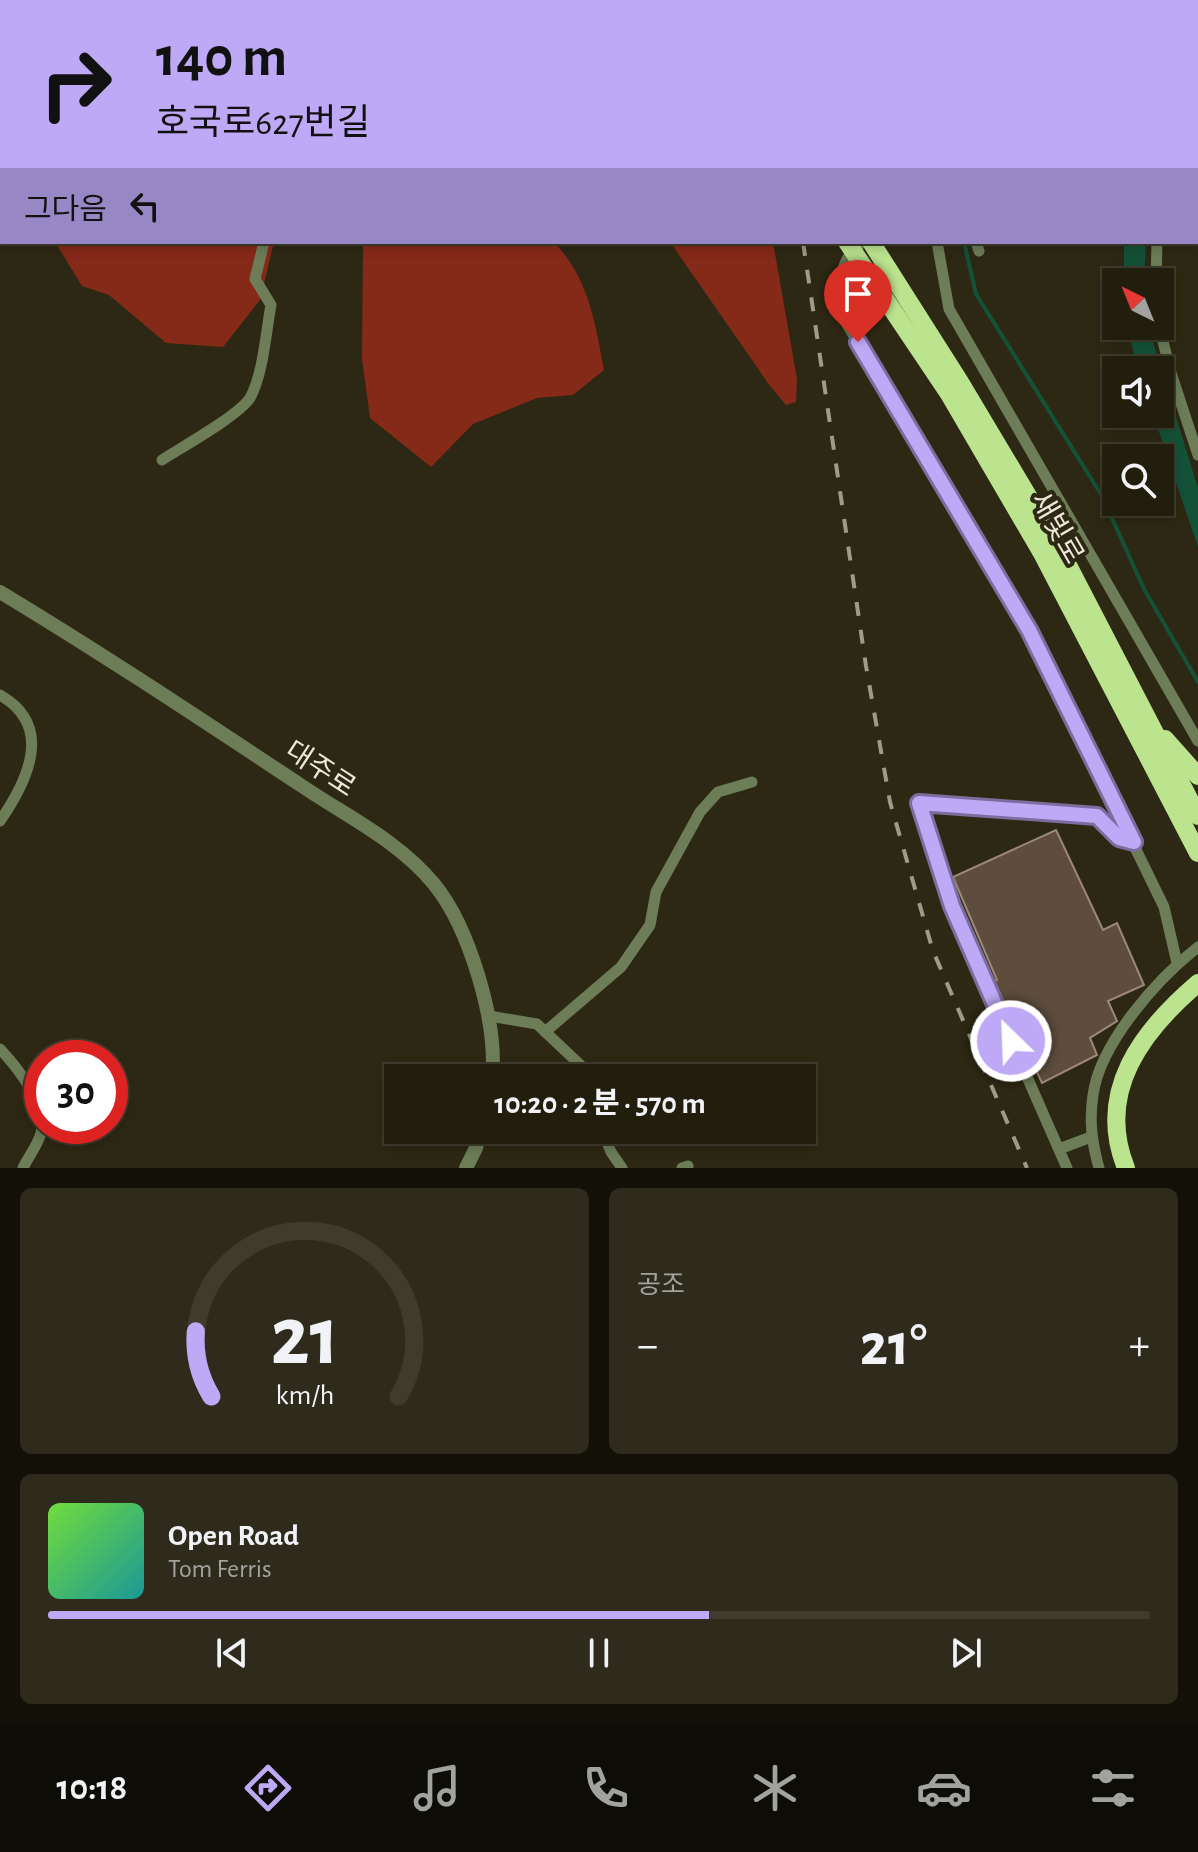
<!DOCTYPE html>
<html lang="ko">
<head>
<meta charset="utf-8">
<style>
  body { margin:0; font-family:"Alegreya Sans","Noto Sans KR",sans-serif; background:#2e2b1c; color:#f1f3f6; height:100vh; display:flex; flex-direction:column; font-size:30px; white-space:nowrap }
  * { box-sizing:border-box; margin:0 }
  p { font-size:26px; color:#a2a29e }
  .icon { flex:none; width:44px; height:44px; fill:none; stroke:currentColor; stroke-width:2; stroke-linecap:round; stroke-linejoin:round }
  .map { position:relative; height:1168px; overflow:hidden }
  .drawer { display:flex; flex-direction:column; gap:20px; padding:20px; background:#131008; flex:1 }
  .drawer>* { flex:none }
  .top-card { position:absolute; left:0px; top:0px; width:1198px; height:244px; box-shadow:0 4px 12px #0003,0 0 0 2px #3f3c2e; background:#bda9f5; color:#111; overflow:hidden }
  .needle { width:52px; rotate:317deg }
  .controls { position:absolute; left:1102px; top:268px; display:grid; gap:16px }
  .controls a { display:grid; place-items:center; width:72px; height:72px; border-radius:0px; background:#221e0e; box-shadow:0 4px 12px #0003,0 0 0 2px #3f3c2e; font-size:40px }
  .speed { position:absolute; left:24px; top:1040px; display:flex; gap:16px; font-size:40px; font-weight:700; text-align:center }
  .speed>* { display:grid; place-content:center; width:104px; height:104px; border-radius:50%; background:#221e0e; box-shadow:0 4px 12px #0003,0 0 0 2px #3f3c2e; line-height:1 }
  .speed .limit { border:12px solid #d22; background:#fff; color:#111 }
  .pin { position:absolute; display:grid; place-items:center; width:68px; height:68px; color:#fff; margin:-82px -34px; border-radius:50% 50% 50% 0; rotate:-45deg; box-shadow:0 0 8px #0007 }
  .pin .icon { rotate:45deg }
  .me { position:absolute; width:88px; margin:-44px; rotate:336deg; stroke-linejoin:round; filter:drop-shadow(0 0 6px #0008) }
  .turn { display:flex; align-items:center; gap:28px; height:168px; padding:0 24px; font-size:36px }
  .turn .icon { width:104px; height:104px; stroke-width:2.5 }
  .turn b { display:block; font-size:56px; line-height:68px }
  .then { display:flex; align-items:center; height:76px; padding:0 24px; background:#0003; gap:16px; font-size:30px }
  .big { font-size:60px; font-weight:700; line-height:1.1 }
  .drawer .tile { flex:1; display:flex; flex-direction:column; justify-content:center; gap:12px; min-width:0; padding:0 28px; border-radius:12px; background:#2e2b1c }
  .drawer .dial { align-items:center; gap:0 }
  .dial svg { height:208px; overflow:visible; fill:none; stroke:#3f3c2e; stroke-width:7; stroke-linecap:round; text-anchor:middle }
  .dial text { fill:#f1f3f6; stroke:none }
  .song { display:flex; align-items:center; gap:24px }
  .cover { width:96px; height:96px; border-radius:12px; background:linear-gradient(135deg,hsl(100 70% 55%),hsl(180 70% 35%)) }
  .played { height:8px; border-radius:4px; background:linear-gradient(90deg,#bda9f5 60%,#3f3c2e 60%) }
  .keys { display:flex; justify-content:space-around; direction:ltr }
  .heat { display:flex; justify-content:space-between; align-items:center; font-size:44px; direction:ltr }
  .drawer .tiles { flex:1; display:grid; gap:20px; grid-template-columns:1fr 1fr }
  .tile:last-child { grid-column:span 2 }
  .trip { position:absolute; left:384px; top:1064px; width:432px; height:80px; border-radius:0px; background:#221e0e; box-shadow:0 4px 12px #0003,0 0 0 2px #3f3c2e; font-weight:700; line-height:80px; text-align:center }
  .tab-bar { display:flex; height:128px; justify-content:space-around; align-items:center; background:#0e0c06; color:#a2a29e }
  .tab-bar .icon { width:56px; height:56px }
  .tab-bar .on { color:#bda9f5 }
  .tab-bar b { font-size:36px; color:#f1f3f6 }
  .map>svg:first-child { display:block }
</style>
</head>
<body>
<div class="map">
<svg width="1198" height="1168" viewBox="0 0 1198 1168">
  <rect width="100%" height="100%" fill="#2d2813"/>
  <g fill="#852919">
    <path d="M125,0H514L516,2H125Z"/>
    <path d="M55,242H274L260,300L223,347L166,343L109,295L82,286Z"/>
    <path d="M363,242H554C589,279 595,322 604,370L573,395L537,398L473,424L431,467L370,418L362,359Z"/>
    <path d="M670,242H773L797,379L796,402L786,405L770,386Z"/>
  </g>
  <g fill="#145238">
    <path d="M1124,242H1146L1144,282H1124Z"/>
    <path d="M1127,326H1148L1198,488V547L1153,414H1160V370H1138Z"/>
  </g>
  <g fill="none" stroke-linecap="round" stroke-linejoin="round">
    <g stroke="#145238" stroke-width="4">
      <path d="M903,0L904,2"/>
      <path d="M964,242L976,294L1102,496L1144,589L1198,682"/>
    </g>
  </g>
  <path fill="#5e4d3d" stroke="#9c8978" stroke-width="2" d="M1056,830L1103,930L1117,923L1144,985L1108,1001L1117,1021L1090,1038L1097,1055L1042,1083L994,981L997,980L953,877Z"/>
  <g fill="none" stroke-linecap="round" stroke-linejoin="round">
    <g stroke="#6c7d58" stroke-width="11">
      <path d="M264,0L267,2"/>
      <path d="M876,0L877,2"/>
      <path d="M917,0V2"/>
      <path d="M1182,2V0"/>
      <path d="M863,242C836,260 840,288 842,316L1029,630L1164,907L1177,963"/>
      <path d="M937,242L949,309L1198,741"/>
      <path d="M976,242L979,251"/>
      <path d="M1156,282L1157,242"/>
      <path d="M1159,326L1171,373L1198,455"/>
      <path d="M162,460C182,447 238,416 250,398C263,375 266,332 271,305L255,279L264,242"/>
      <path d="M0,695C55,726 27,782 0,821"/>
      <path d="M489,1016L537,1024L594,1078"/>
      <path d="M545,1032L621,967L650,925L656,892L700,812L718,792L752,782"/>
      <path d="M0,1049C18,1068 47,1105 41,1133C38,1145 28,1157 23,1168"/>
      <path d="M602,1130L611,1152L622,1168"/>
      <path d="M1059,1149L1091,1137"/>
      <path d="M682,1168L688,1166"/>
      <path d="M1067,1168L952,906L919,803L1097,816L1119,838L1134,842"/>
      <path d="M1099,1168C1092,1143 1089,1121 1093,1095C1100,1043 1158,978 1198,947"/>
    </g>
    <g stroke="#6c7d58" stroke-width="14">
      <path d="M0,592C103,654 202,720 302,786C346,816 399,841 434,884C469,927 498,1022 492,1078"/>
      <path d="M466,1168L476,1148L480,1130"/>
    </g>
    <g stroke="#bce48e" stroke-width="18">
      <path d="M689,0L691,2"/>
      <path d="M712,0L713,2"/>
      <path d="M847,242L949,394L1043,555L1198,853"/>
      <path d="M871,242L960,382L1059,548L1198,816"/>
      <path d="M1165,739L1198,776"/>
      <path d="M1126,1168C1095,1091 1143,1030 1198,983"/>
    </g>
    <g stroke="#9f9b8b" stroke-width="4" stroke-dasharray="14 14" stroke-linecap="butt">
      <path d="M790,2V0"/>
      <path d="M803,242L866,666L890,802L933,951L1027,1168"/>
    </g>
  </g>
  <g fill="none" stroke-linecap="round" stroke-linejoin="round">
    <defs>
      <path id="route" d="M858,342L1029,630L1134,842L1119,838L1097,816L919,803L952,906L1011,1041"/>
    </defs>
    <use href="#route" stroke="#7b6e9f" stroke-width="20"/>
    <use href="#route" stroke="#bda9f5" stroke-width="14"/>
  </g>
  <g text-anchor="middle" stroke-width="8" stroke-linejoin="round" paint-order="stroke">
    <g font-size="28" fill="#ece9dc" stroke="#2d2813">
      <text transform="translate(1058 527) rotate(60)" y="10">새빛로</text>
      <text transform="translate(321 768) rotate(33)" y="10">대주로</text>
    </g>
  </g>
</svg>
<div class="controls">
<a><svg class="needle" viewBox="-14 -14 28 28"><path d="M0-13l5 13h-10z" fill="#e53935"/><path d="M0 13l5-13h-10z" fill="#a2a29e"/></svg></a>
<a><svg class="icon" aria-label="sound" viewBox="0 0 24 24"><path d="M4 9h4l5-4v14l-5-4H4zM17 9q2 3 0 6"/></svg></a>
<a><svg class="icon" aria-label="search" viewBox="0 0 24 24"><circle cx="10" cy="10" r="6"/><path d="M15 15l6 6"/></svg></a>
</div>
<div class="speed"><div class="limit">30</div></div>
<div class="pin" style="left:858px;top:342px;background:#d93025"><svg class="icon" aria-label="arrive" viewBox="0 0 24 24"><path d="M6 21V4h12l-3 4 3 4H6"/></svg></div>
<svg class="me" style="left:1011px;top:1041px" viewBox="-20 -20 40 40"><circle r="17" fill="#bda9f5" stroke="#fff" stroke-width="3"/><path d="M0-11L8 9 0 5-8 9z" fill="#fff"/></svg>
<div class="trip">10:20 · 2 분 · 570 m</div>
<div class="top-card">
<div class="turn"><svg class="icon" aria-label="right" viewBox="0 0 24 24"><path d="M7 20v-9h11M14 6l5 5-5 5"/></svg><div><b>140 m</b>호국로627번길</div></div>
<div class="then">그다음<svg class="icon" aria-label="left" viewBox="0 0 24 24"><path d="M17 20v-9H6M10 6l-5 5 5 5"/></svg></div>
</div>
</div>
<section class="drawer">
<div class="tiles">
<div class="tile dial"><svg viewBox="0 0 100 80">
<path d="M14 69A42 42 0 1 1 86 69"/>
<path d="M14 69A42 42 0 0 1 8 44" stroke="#bda9f5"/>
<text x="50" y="56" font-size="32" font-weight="700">21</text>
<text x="50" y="72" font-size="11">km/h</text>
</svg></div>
<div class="tile"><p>공조</p>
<div class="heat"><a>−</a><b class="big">21°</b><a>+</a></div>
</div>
<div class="tile">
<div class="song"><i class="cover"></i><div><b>Open Road</b><p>Tom Ferris</p></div></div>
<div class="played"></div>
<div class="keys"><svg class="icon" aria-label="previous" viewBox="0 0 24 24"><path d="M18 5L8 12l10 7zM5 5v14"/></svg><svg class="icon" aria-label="pause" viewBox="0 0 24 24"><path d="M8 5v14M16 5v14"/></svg><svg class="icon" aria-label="next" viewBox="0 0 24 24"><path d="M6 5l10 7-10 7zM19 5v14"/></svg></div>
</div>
</div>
</section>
<nav class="tab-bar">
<b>10:18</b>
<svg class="icon on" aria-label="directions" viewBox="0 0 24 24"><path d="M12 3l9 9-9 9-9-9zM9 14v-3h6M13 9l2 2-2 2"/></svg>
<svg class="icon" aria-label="music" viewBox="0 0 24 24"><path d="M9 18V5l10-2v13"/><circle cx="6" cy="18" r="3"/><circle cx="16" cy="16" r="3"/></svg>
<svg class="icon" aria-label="phone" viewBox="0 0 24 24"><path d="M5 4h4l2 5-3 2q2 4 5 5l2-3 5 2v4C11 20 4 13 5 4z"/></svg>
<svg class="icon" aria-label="climate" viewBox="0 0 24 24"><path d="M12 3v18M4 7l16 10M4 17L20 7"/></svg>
<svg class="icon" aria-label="car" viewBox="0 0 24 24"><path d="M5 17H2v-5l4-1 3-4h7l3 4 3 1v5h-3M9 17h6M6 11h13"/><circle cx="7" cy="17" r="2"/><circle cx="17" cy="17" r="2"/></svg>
<svg class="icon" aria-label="filters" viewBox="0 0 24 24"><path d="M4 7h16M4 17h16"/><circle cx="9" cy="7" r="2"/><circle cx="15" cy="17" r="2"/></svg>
</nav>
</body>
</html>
